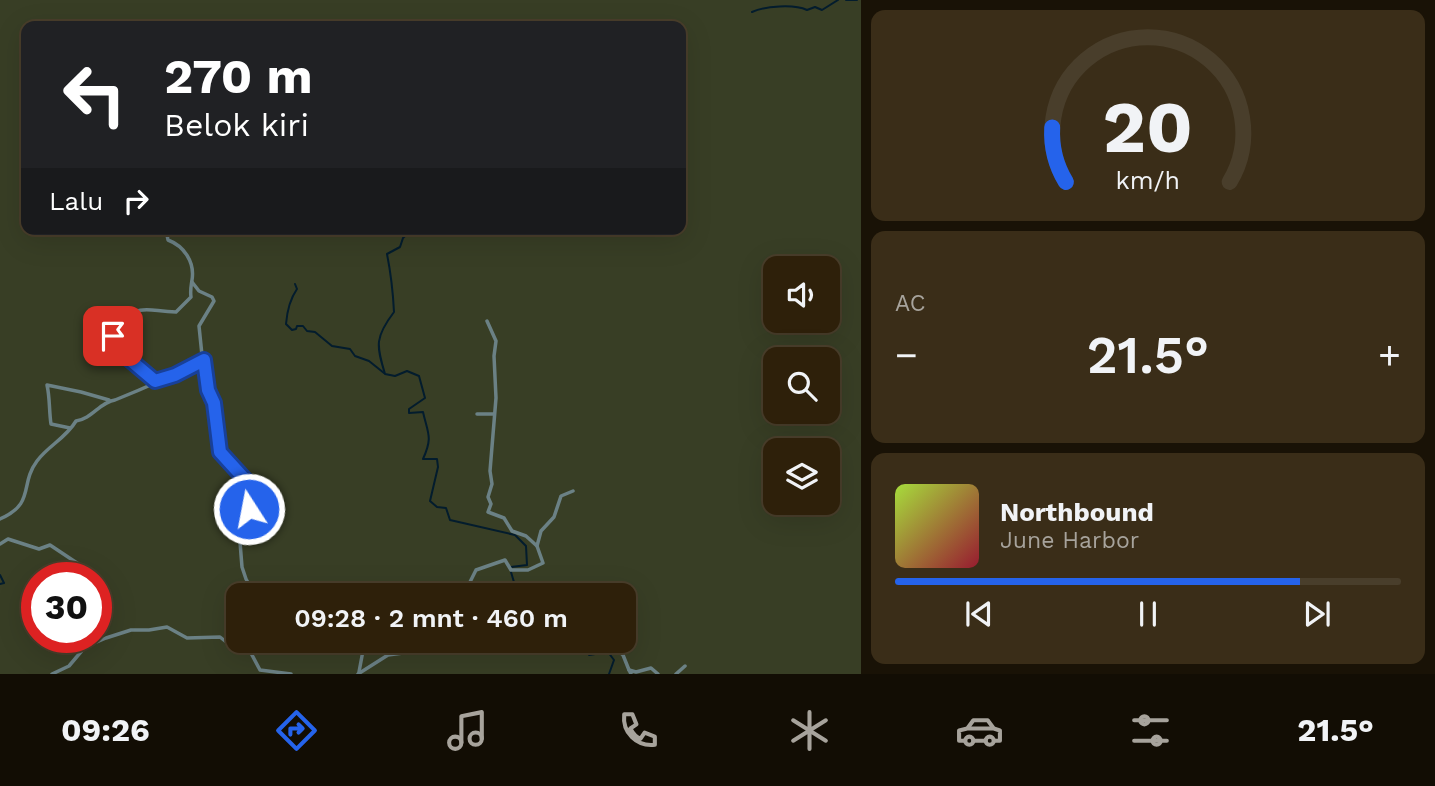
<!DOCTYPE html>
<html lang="id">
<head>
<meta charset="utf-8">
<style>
  body { margin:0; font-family:"Work Sans",sans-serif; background:#3a2d18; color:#f1f3f6; height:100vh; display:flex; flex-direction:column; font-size:26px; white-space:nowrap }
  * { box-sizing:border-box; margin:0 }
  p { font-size:23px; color:#a7a39c }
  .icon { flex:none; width:38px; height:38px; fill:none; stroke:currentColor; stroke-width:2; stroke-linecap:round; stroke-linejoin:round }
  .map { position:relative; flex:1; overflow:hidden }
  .panel { display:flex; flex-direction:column; gap:10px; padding:10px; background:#191206; width:574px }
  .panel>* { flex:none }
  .top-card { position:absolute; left:21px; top:21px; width:665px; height:214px; border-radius:14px; box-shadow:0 7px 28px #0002,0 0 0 2px #493e2b; background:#202124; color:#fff; overflow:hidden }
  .fabs { position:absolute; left:763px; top:256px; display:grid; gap:14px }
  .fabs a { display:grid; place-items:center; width:77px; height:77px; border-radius:14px; background:#2e200a; box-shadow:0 7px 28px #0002,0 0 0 2px #493e2b; font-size:35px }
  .speed { position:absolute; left:21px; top:562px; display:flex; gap:14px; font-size:35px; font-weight:700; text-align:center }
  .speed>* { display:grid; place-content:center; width:91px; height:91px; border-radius:50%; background:#2e200a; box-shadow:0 7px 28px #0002,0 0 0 2px #493e2b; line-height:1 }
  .speed .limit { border:10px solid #d22; background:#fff; color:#111 }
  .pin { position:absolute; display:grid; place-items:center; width:60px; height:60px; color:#fff; margin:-30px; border-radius:14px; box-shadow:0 4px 10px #0006 }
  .me { position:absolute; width:77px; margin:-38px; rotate:349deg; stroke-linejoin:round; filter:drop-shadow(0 0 5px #0008) }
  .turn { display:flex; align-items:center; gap:24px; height:147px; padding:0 28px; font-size:32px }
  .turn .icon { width:91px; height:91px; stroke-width:2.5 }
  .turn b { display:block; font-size:49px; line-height:60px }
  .then { display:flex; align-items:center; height:66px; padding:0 28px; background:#0003; gap:14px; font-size:26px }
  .big { font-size:52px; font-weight:600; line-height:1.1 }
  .panel .tile { flex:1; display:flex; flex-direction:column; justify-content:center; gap:10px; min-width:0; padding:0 24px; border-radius:14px; background:#3a2d18 }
  .panel .dial { align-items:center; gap:0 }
  .dial svg { height:182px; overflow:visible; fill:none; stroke:#493e2b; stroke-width:7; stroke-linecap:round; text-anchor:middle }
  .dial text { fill:#f1f3f6; stroke:none }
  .song { display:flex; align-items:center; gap:21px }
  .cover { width:84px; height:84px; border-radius:10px; background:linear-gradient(135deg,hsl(80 70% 55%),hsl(350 70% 35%)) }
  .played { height:7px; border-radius:4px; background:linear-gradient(90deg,#2563eb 80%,#493e2b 80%) }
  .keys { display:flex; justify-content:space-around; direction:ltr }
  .heat { display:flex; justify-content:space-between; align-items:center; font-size:38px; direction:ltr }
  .trip { position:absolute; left:226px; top:583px; width:410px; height:70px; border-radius:14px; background:#2e200a; box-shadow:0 7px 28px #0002,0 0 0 2px #493e2b; font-weight:600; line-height:70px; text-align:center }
  .dock { display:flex; height:112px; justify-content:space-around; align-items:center; background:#120d04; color:#a7a39c }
  .dock .icon { width:49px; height:49px }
  .dock .selected { color:#2563eb }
  .dock b { font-size:32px; color:#f1f3f6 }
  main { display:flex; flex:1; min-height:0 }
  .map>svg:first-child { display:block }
</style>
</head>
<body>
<main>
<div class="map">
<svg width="861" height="674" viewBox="0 0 861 674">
  <rect width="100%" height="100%" fill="#3d2b0e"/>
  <path fill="#383e25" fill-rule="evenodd" d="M0,0H861V674H0ZM26,26H681V229H26ZM775,268H828V320H775ZM775,359H828V411H775ZM775,450H828V502H775ZM37,578H96V637H37ZM238,595H623V640H238Z"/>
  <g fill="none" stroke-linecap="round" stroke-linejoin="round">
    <g stroke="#031c2d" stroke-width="2">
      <path d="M846,0H857"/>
      <path d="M752,12C765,6 794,4 807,10L815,7L822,10L838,0"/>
      <path d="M406,229L408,233L403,238L400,247L387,254C391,274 393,292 394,312C375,337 376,345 385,374L395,376L407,371L419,376L425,398L409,409V413L423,412C428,434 433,437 423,459H437L438,467L430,501L437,507L446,508L450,520L515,535L526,546L527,565L511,567"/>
      <path d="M295,284L297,289C290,299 287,312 286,324L292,330L296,329L297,326H303L307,331L315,332L332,346L350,349L355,356L369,361L384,373"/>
      <path d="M511,572L516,589L527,593L550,585L554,595"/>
      <path d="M0,575L4,583L0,584"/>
      <path d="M577,640L589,655L608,652L614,660L609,674"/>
    </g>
    <g stroke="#6b8185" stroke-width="3.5">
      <path d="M192,282L199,291L212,297L214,301L199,326L203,365L208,390L214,403L220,451L250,485L253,494L248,516L249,524L240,542L242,567L246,579L251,588L252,595"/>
      <path d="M487,321L496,341L494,356L496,398L490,471L492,484L488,497L491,504L488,512L504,518L512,531L526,536L537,546L541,531L554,517L561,496L573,491"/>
      <path d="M155,381L116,347L113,336L118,320C145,304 147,311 176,312L191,297C190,290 191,287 192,280C195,262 184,246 168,240L166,230"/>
      <path d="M477,414H494"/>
      <path d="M70,428L51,424C49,411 50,398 47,385L81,392L109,400"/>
      <path d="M0,519C36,503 19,485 37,461C48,446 66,438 76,421C92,419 100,402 115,400C145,388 174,375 204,360"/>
      <path d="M0,544L8,539L39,549L50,545L83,567L87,578"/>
      <path d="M96,592L100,609L96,616"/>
      <path d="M373,595L375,588"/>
      <path d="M475,595L470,582L476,570L505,560L511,570H528L543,563L537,546"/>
      <path d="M76,637L74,642L78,652"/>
      <path d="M244,640L260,670L291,674"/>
      <path d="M605,640L623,655L629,670"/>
      <path d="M359,672L365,640"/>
      <path d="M52,674L69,666L85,647L106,638L131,630H149L167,627L187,638L220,637L230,645L238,633"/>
      <path d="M358,674L388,655L433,649L440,640"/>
      <path d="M631,674L629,670L636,672L651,668L658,674"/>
      <path d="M676,674L685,666"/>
    </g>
  </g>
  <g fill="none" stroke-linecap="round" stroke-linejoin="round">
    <defs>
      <path id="route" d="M113,336L116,348L155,381L175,375L204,360L208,390L214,403L220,452L250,485L253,494L249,509"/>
    </defs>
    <use href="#route" stroke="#184099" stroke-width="18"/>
    <use href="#route" stroke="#2563eb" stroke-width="12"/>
  </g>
</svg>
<div class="fabs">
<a><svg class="icon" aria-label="sound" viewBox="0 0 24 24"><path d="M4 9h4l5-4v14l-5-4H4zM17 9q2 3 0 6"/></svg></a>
<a><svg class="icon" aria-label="search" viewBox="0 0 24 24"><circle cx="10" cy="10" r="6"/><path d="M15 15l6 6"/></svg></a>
<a><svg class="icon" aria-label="layers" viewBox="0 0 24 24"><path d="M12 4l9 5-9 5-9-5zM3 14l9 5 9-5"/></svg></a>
</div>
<div class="speed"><div class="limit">30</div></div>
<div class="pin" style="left:113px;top:336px;background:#d93025"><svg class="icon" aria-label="arrive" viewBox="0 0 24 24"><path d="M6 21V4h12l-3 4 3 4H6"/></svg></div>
<svg class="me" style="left:249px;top:509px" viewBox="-20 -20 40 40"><circle r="17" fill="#2563eb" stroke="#fff" stroke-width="3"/><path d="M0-11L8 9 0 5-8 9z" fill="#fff"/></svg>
<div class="trip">09:28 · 2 mnt · 460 m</div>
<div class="top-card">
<div class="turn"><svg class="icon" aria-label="left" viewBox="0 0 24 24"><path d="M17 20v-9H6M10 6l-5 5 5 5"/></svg><div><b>270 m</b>Belok kiri</div></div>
<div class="then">Lalu<svg class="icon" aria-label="right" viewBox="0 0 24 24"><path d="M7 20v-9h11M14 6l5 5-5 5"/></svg></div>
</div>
</div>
<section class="panel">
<div class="tile dial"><svg viewBox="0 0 100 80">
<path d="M14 69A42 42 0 1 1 86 69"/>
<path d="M14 69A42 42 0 0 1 8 45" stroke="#2563eb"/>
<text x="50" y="56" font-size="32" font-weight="700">20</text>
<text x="50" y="72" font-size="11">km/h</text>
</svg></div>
<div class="tile"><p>AC</p>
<div class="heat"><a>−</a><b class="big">21.5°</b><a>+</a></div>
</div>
<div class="tile">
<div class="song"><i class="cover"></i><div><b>Northbound</b><p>June Harbor</p></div></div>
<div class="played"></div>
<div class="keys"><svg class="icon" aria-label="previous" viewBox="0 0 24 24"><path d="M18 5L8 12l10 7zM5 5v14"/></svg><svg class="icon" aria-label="pause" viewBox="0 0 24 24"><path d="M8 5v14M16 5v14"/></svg><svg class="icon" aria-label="next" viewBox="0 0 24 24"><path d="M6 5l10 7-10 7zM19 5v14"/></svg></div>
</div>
</section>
</main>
<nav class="dock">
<b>09:26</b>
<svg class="icon selected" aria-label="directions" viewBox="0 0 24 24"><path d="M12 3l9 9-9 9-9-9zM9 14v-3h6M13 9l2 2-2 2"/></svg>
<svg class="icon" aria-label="music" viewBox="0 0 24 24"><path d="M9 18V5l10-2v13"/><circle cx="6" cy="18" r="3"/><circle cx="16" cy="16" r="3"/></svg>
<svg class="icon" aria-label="phone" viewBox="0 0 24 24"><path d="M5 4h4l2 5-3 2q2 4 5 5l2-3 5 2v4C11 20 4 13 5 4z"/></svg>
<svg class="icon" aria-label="climate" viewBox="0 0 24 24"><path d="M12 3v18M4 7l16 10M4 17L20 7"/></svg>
<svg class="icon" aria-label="car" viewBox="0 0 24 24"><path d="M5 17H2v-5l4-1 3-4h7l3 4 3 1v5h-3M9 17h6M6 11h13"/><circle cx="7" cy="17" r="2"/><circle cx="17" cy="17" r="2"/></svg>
<svg class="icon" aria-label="filters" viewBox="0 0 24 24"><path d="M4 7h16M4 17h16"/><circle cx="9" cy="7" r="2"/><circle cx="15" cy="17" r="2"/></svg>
<b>21.5°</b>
</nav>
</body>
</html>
